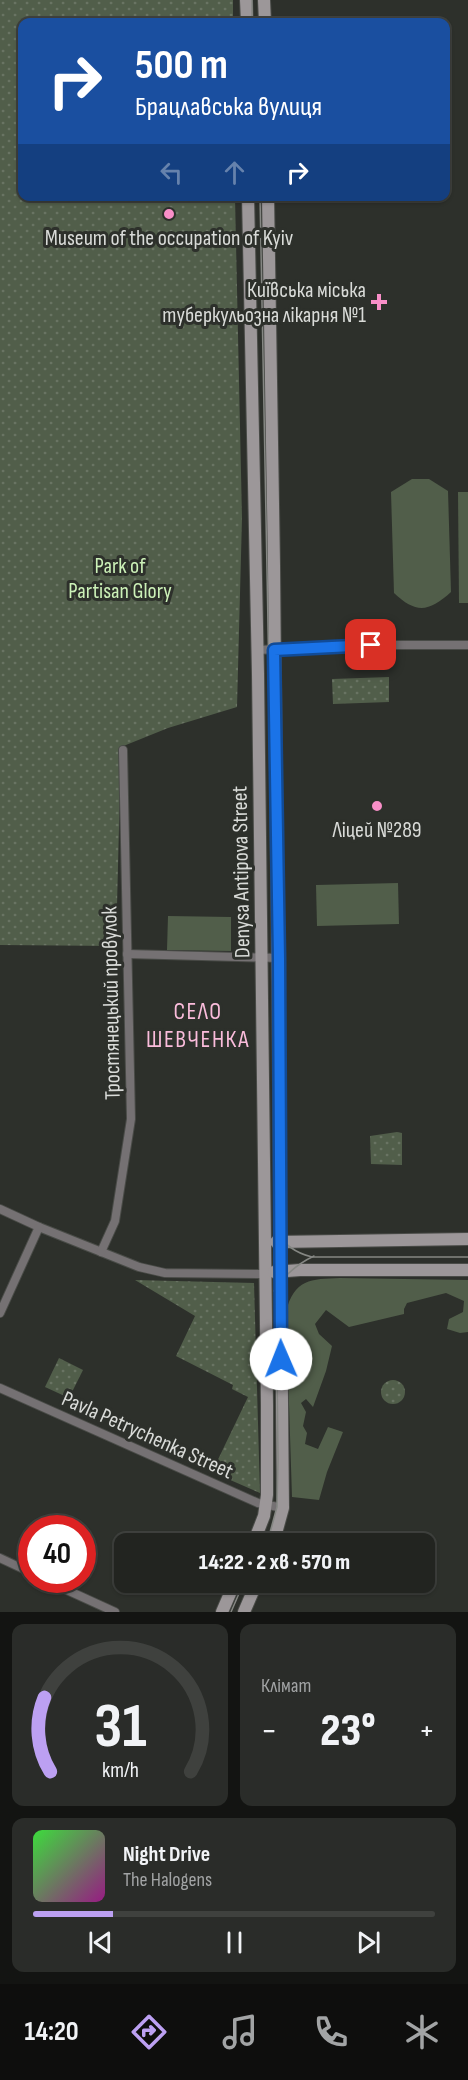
<!DOCTYPE html>
<html lang="uk">
<head>
<meta charset="utf-8">
<style>
  body { margin:0; font-family:"Sofia Sans Condensed",sans-serif; background:#2a2c29; color:#f1f3f6; height:100vh; display:flex; flex-direction:column; font-size:22px; white-space:nowrap }
  * { box-sizing:border-box; margin:0 }
  p { font-size:20px; color:#a2a4a5 }
  .icon { flex:none; width:33px; height:33px; fill:none; stroke:currentColor; stroke-width:2; stroke-linecap:round; stroke-linejoin:round }
  .map { position:relative; height:1612px; overflow:hidden }
  .side { display:flex; flex-direction:column; gap:12px; padding:12px; background:#131412; flex:1 }
  .side>* { flex:none }
  .guide { position:absolute; left:18px; top:18px; width:432px; height:183px; border-radius:12px; box-shadow:0 2px 4px #0004,0 0 0 2px #3f413e; background:#1a4fa0; color:#fff; overflow:hidden }
  .speed { position:absolute; left:18px; top:1515px; display:flex; gap:12px; font-size:30px; font-weight:700; text-align:center }
  .speed>* { display:grid; place-content:center; width:78px; height:78px; border-radius:50%; background:#222420; box-shadow:0 2px 4px #0004,0 0 0 2px #3f413e; line-height:1 }
  .speed .limit { border:9px solid #d22; background:#fff; color:#111 }
  .pin { position:absolute; display:grid; place-items:center; width:51px; height:51px; color:#fff; margin:-26px; border-radius:12px; box-shadow:0 3px 9px #0006 }
  .me { position:absolute; width:66px; margin:-33px; rotate:359deg; stroke-linejoin:round; filter:drop-shadow(0 0 4px #0008) }
  .turn { display:flex; align-items:center; gap:21px; height:126px; padding:0 18px; font-size:27px }
  .turn .icon { width:78px; height:78px; stroke-width:2.5 }
  .turn b { display:block; font-size:42px; line-height:51px }
  .lanes { display:flex; align-items:center; height:57px; padding:0 18px; background:#0003; justify-content:center; gap:30px; direction:ltr }
  .lanes .off { opacity:.35 }
  .big { font-size:45px; font-weight:800; line-height:1.1 }
  .side .card { flex:1; display:flex; flex-direction:column; justify-content:center; gap:9px; min-width:0; padding:0 21px; border-radius:12px; background:#2a2c29 }
  .side .dial { align-items:center; gap:0 }
  .dial svg { height:156px; overflow:visible; fill:none; stroke:#3f413e; stroke-width:7; stroke-linecap:round; text-anchor:middle }
  .dial text { fill:#f1f3f6; stroke:none }
  .song { display:flex; align-items:center; gap:18px }
  .cover { width:72px; height:72px; border-radius:9px; background:linear-gradient(135deg,hsl(120 70% 55%),hsl(310 70% 35%)) }
  .played { height:6px; border-radius:3px; background:linear-gradient(90deg,#bca0f2 20%,#3f413e 20%) }
  .keys { display:flex; justify-content:space-around; direction:ltr }
  .heat { display:flex; justify-content:space-between; align-items:center; font-size:33px; direction:ltr }
  .side .tiles { flex:1; display:grid; gap:12px; grid-template-columns:1fr 1fr }
  .card:last-child { grid-column:span 2 }
  .trip { position:absolute; left:114px; top:1533px; width:321px; height:60px; border-radius:12px; background:#222420; box-shadow:0 2px 4px #0004,0 0 0 2px #3f413e; font-weight:800; line-height:60px; text-align:center }
  .dock { display:flex; height:96px; justify-content:space-around; align-items:center; background:#0e0e0d; color:#a2a4a5 }
  .dock .icon { width:42px; height:42px }
  .dock .active { color:#bca0f2 }
  .dock b { font-size:27px; color:#f1f3f6 }
  .map>svg:first-child { display:block }
</style>
</head>
<body>
<div class="map">
<svg width="468" height="1612" viewBox="0 0 468 1612">
  <defs>
    <pattern id="park-dots" width="8" height="8" patternUnits="userSpaceOnUse" patternTransform="scale(1.5)"><rect width="8" height="8" fill="#515e4a"/><path d="M2 2h.1M6 6h.1" fill="none" stroke="#697463" stroke-width="1.8" stroke-linecap="round"/></pattern>
  </defs>
  <rect width="100%" height="100%" fill="#2d302b"/>
  <g fill="#515e4a">
    <path d="M412,479H429L448,491L451,592C429,612 416,614 394,593L391,492Z"/>
    <path d="M458,492H468V603H459Z"/>
    <path d="M398,883L399,924L317,926L316,885Z"/>
    <path d="M168,916L231,917V951L167,950Z"/>
    <path d="M340,1278L468,1280V1332L460,1333L447,1329L449,1319L463,1312L464,1301L446,1293L407,1303L404,1309V1314L349,1327L326,1310L315,1324L319,1334L332,1346L326,1371L313,1407L306,1399L301,1403L306,1412L303,1426L307,1433L305,1444L318,1449L328,1427L343,1432L327,1472L319,1500L292,1497L286,1312C294,1279 311,1279 340,1278Z"/>
  </g>
  <g fill="url(#park-dots)">
    <path d="M0,0H233V22H22V196L235,197L242,518L237,707L168,728L121,747L116,946L0,945Z"/>
    <path d="M389,677V702L333,704L332,679Z"/>
    <path d="M397,1132L402,1133V1165L371,1164L370,1136Z"/>
    <path d="M135,1280L254,1283L260,1493L212,1472L248,1397L232,1389L233,1385L176,1356L195,1316Z"/>
    <path d="M59,1358L83,1370L69,1398L45,1387Z"/>
    <circle cx="393" cy="1392" r="12"/>
  </g>
  <g fill="none" stroke-linecap="round" stroke-linejoin="round">
    <defs>
      <g id="street">
        <path d="M257,650L371,645H468"/>
        <path d="M127,954L279,958"/>
        <path d="M0,1209L39,1227L139,1267L165,1273L266,1274"/>
        <path d="M101,1252L115,1221L131,1119L123,750"/>
        <path d="M0,1313L39,1227"/>
        <path d="M0,1388L258,1503L283,1508"/>
        <path d="M0,1558L32,1573"/>
        <path d="M45,1580L115,1612"/>
      </g>
      <g id="secondary">
        <path d="M246,0L247,22"/>
        <path d="M264,0L265,22"/>
        <path d="M248,196L258,674L267,1405V1495L264,1516L253,1544"/>
        <path d="M268,196L274,565L283,1508L273,1544"/>
        <path d="M276,1242L468,1239"/>
        <path d="M274,1272L300,1270H468"/>
        <path d="M222,1612L235,1582"/>
        <path d="M244,1612L257,1582"/>
      </g>
    </defs>
    <use href="#street" stroke="#494b47" stroke-width="10"/>
    <use href="#secondary" stroke="#494b47" stroke-width="14"/>
    <use href="#street" stroke="#757173" stroke-width="8"/>
    <use href="#secondary" stroke="#9c9799" stroke-width="12"/>
    <g stroke="#858783" stroke-width="1.5">
      <path d="M252,0V22"/>
      <path d="M260,196L271,786L278,1460L277,1507L267,1544"/>
      <path d="M274,1229C283,1244 295,1253 312,1257H468"/>
      <path d="M274,1291C285,1274 297,1264 314,1256"/>
      <path d="M231,1612L244,1582"/>
    </g>
  </g>
  <g fill="none" stroke-linecap="round" stroke-linejoin="round">
    <defs>
      <path id="route" d="M281,1359L279,958L274,650L371,645"/>
    </defs>
    <use href="#route" stroke="#114b97" stroke-width="15"/>
    <use href="#route" stroke="#1a73e8" stroke-width="10"/>
  </g>
  <g fill="#f98fc8" stroke="#2d302b" stroke-width="2">
    <circle cx="169" cy="214" r="6"/>
    <path d="M376 293h6v6h6v6h-6v6h-6v-6h-6v-6h6z"/>
    <circle cx="377" cy="806" r="6"/>
  </g>
  <g text-anchor="middle" stroke-width="6" stroke-linejoin="round" paint-order="stroke">
    <g font-size="22" fill="#d9dbd8" stroke="#2d302b">
      <text x="169" y="245">Museum of the occupation of Kyiv</text>
      <text x="366" y="297" text-anchor="end">Київська міська<tspan x="366" dy="25">туберкульозна лікарня №1</tspan></text>
      <text x="377" y="837">Ліцей №289</text>
    </g>
    <g font-size="22" fill="#ccf1b8" stroke="#2d302b">
      <text x="120" y="573">Park of<tspan x="120" dy="25">Partisan Glory</tspan></text>
    </g>
    <g font-size="22" fill="#d9dbd8" stroke="#2d302b">
      <text transform="translate(240 872) rotate(-91)" y="8">Denysa Antipova Street</text>
      <text transform="translate(110 1003) rotate(-91)" y="8">Тростянецький провулок</text>
      <text transform="translate(148 1434) rotate(24)" y="8">Pavla Petrychenka Street</text>
    </g>
    <g font-size="24" letter-spacing="1.5" fill="#fabcdb" stroke="#2d302b">
      <text x="198" y="1019">СЕЛО<tspan x="198" dy="28">ШЕВЧЕНКА</tspan></text>
    </g>
  </g>
</svg>
<div class="speed"><div class="limit">40</div></div>
<div class="pin" style="left:371px;top:645px;background:#d93025"><svg class="icon" aria-label="arrive" viewBox="0 0 24 24"><path d="M6 21V4h12l-3 4 3 4H6"/></svg></div>
<svg class="me" style="left:281px;top:1359px" viewBox="-20 -20 40 40"><circle r="19" fill="#fff"/><path d="M0-13L10 11 0 6-10 11z" fill="#1a73e8"/></svg>
<div class="trip">14:22 · 2 хв · 570 m</div>
<div class="guide">
<div class="turn"><svg class="icon" aria-label="right" viewBox="0 0 24 24"><path d="M7 20v-9h11M14 6l5 5-5 5"/></svg><div><b>500 m</b>Брацлавська вулиця</div></div>
<div class="lanes"><svg class="icon off" aria-label="left" viewBox="0 0 24 24"><path d="M17 20v-9H6M10 6l-5 5 5 5"/></svg><svg class="icon off" aria-label="ahead" viewBox="0 0 24 24"><path d="M12 20V5M6 11l6-6 6 6"/></svg><svg class="icon" aria-label="right" viewBox="0 0 24 24"><path d="M7 20v-9h11M14 6l5 5-5 5"/></svg></div>
</div>
</div>
<section class="side">
<div class="tiles">
<div class="card dial"><svg viewBox="0 0 100 80">
<path d="M14 69A42 42 0 1 1 86 69"/>
<path d="M14 69A42 42 0 0 1 11 31" stroke="#bca0f2"/>
<text x="50" y="56" font-size="32" font-weight="700">31</text>
<text x="50" y="72" font-size="11">km/h</text>
</svg></div>
<div class="card"><p>Клімат</p>
<div class="heat"><a>−</a><b class="big">23°</b><a>+</a></div>
</div>
<div class="card">
<div class="song"><i class="cover"></i><div><b>Night Drive</b><p>The Halogens</p></div></div>
<div class="played"></div>
<div class="keys"><svg class="icon" aria-label="previous" viewBox="0 0 24 24"><path d="M18 5L8 12l10 7zM5 5v14"/></svg><svg class="icon" aria-label="pause" viewBox="0 0 24 24"><path d="M8 5v14M16 5v14"/></svg><svg class="icon" aria-label="next" viewBox="0 0 24 24"><path d="M6 5l10 7-10 7zM19 5v14"/></svg></div>
</div>
</div>
</section>
<nav class="dock">
<b>14:20</b>
<svg class="icon active" aria-label="directions" viewBox="0 0 24 24"><path d="M12 3l9 9-9 9-9-9zM9 14v-3h6M13 9l2 2-2 2"/></svg>
<svg class="icon" aria-label="music" viewBox="0 0 24 24"><path d="M9 18V5l10-2v13"/><circle cx="6" cy="18" r="3"/><circle cx="16" cy="16" r="3"/></svg>
<svg class="icon" aria-label="phone" viewBox="0 0 24 24"><path d="M5 4h4l2 5-3 2q2 4 5 5l2-3 5 2v4C11 20 4 13 5 4z"/></svg>
<svg class="icon" aria-label="climate" viewBox="0 0 24 24"><path d="M12 3v18M4 7l16 10M4 17L20 7"/></svg>
</nav>
</body>
</html>
